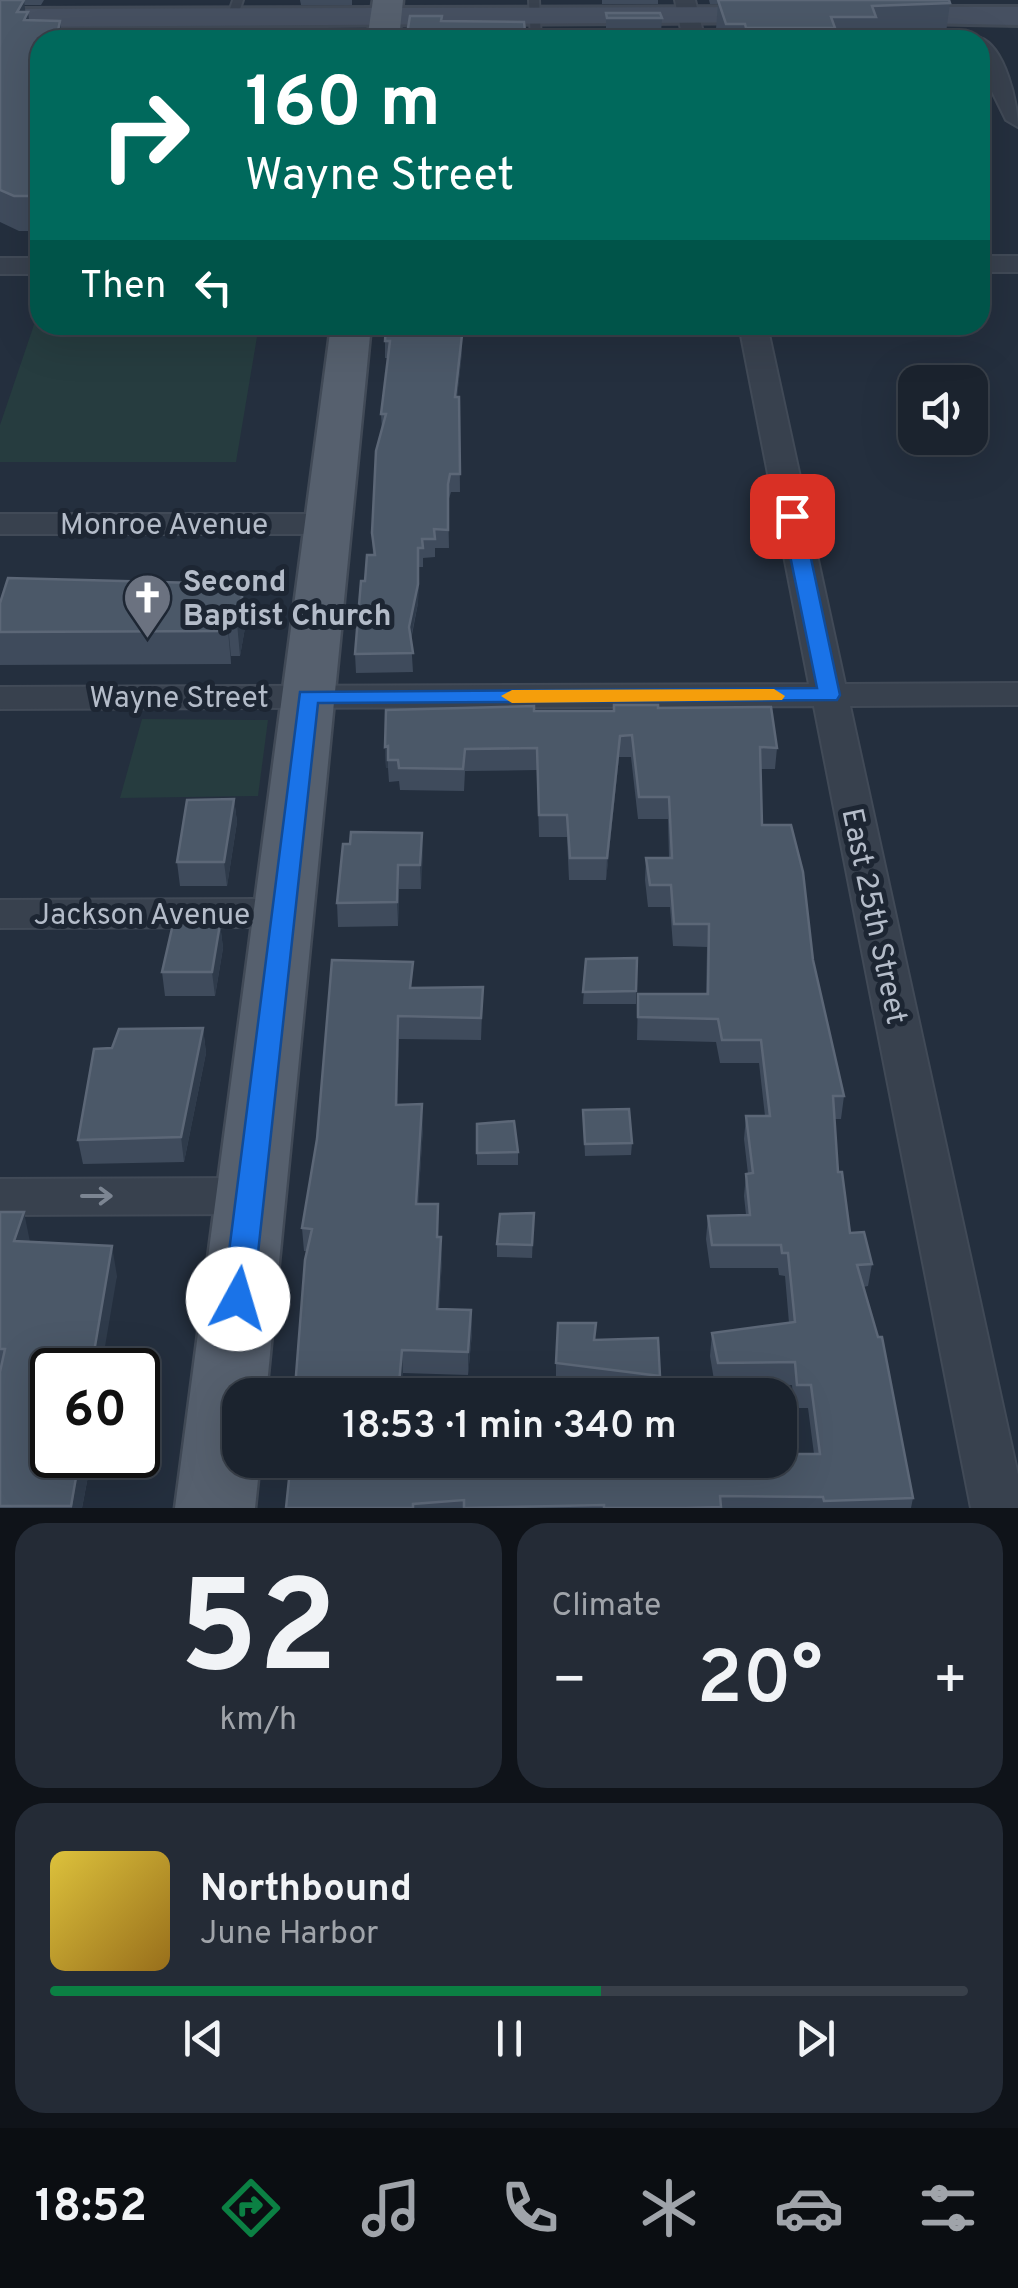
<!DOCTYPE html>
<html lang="en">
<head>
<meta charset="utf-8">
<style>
  body { margin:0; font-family:Overpass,sans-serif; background:#242b36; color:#f1f3f6; height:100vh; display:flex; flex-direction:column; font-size:38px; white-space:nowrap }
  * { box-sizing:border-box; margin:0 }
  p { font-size:32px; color:#a0a4aa }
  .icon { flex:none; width:55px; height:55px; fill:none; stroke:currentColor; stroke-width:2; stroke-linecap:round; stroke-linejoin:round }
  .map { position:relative; height:1508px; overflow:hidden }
  .sheet { display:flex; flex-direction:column; gap:15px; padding:15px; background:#0f1319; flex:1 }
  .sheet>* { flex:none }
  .top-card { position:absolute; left:30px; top:30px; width:960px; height:305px; border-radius:30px; box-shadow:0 10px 40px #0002,0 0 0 2px #39404a; background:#00695c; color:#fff; overflow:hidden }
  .fabs { position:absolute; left:898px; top:365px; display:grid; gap:20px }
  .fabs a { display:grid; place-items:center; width:90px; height:90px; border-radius:20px; background:#1b232e; box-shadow:0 10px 40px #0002,0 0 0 2px #39404a; font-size:50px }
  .speed { position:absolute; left:30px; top:1348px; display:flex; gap:20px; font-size:50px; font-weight:700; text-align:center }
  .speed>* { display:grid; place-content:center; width:130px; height:130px; border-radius:50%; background:#1b232e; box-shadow:0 10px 40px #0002,0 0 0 2px #39404a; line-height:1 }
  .speed .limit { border:5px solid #111; border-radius:15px; background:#fff; color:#111 }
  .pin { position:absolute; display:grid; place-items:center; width:85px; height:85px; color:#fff; margin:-42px; border-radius:20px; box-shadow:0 5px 15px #0006 }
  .me { position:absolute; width:110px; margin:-55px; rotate:6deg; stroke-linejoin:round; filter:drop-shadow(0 0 8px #0008) }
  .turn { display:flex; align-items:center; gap:35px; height:210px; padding:0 50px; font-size:45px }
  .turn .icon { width:130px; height:130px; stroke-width:2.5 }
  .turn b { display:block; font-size:70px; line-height:85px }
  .then { display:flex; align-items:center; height:95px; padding:0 50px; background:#0003; gap:20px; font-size:38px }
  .big { font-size:75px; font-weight:600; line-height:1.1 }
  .sheet .card { flex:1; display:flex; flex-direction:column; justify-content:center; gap:15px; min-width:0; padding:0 35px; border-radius:30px; background:#242b36 }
  .sheet .dial { align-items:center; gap:0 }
  .dial b { font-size:130px; line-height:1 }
  .song { display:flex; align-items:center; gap:30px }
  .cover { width:120px; height:120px; border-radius:15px; background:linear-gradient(135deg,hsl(50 70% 55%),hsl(40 70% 35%)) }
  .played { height:10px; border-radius:5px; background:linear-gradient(90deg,#0b8043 60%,#39404a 60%) }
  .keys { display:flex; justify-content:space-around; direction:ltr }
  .heat { display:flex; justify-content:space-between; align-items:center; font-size:55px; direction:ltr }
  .sheet .tiles { flex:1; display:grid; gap:15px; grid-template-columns:1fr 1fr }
  .card:last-child { grid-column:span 2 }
  .trip { position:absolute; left:222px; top:1378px; width:575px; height:100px; border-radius:30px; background:#1b232e; box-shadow:0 10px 40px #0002,0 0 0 2px #39404a; font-weight:600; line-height:100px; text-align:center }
  .tabs { display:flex; height:160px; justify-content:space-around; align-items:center; background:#0b0e12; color:#a0a4aa }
  .tabs .icon { width:70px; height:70px }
  .tabs .selected { color:#0b8043 }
  .tabs b { font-size:45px; color:#f1f3f6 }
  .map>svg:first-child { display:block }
</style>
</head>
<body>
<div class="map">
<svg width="1018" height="1508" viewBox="0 0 1018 1508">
  <rect width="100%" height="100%" fill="#242f3e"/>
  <g fill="#263c3f">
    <path d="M40,307V325H259L236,462H0V425Z"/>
    <path d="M142,719L268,720L258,796L120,798Z"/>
  </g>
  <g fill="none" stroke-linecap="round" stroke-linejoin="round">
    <defs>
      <g id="lane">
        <path d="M233,0H243L237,18L232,21L227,18Z"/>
        <path d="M529,0H539L541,40H531Z"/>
      </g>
      <g id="street">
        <path d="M675,0H695L705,40H683Z"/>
        <path d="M980,38C1005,46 1018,104 1018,127L1006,120L980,67V40H974Z"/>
        <rect x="980" y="256" width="38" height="16"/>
        <rect x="0" y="258" width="40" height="16"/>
        <path d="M739,325H767L845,684L1018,683V705L850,706L1018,1475V1508H971L814,706L0,709V687L809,684Z"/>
        <path d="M0,514H327L338,517L343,524L338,531L327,534H0Z"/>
        <path d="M283,899L298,903L304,913L298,923L283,927L0,928V900Z"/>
        <path d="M250,1178L267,1183L274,1196L267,1209L250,1214L0,1215V1179Z"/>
      </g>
      <g id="secondary">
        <path d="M788,7L798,10L803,16L798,22L0,27V9Z"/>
        <path d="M876,7H1018V25L866,22L861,16L866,10Z"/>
      </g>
      <g id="primary">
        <path d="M373,0H403L399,40H367Z"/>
        <path d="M331,325H371L266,1395H240V1460H260L255,1508H175Z"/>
      </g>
    </defs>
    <use href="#lane" stroke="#414a57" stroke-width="4"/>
    <use href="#street" stroke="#414a57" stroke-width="4"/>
    <use href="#secondary" stroke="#414a57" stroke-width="6"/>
    <use href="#primary" stroke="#414a57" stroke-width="5"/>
    <use href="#lane" fill="#38414e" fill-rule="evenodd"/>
    <use href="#street" fill="#38414e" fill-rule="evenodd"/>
    <use href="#secondary" fill="#465061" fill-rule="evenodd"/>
    <use href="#primary" fill="#56606e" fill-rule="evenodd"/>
  </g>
  <g fill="#3f4b5c">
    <path d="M0,0H44L41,5H24L25,12H28L29,20L60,21L62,40H40V231H19L0,222Z"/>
    <path d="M300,0H352V5H301Z"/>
    <rect x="602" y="0" width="56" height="4"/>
    <path d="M709,0H949L950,3L946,33L874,37V40H719L716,29L718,4H710Z"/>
    <path d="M606,13L662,18L661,34H606Z"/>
    <path d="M434,325V335H462V352L457,397H459L460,492H451L448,502L449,548H435V557L423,558V567H419L418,603L411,640L413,672L356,673L355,654L365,581L373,555L372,533L382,430L381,414L388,358H385V341Z"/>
    <path d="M234,584V590H243L246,622L240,656H231V664L0,665V603Z"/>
    <path d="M658,708L777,748L775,769H761L762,825L813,960L844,1096L841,1119H834L838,1172L850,1233L872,1264L868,1286L863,1287L913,1498L911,1508H286L814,1454L808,1408H794L792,1385L715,1386L710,1356L712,1333L789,1323L785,1276L779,1275L778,1268H710L706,1239L708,1216L746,1215L744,1196L746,1174H748L744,1139L746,1116H765L759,1063H720L716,1042L637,1040L638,994H706L707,947L673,946L670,907H648L645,880L646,858H669L668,819H638L631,757H619L606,880H569L567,837H539L537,770L465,771L464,791L400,790L399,781L389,782L388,768H386L385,747L534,711H614Z"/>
    <path d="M234,799L237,822L227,886H180L177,862Z"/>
    <path d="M422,833L421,889H399L398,926L338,927L337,903Z"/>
    <path d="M220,924L223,948L215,996H165L162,972Z"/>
    <path d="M586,959L636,991V1004H583Z"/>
    <path d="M483,987L481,1040L399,1039L397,1105L423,1127L418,1204L439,1237L442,1260L439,1309L471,1310L472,1333L468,1375L403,1373L295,1388L307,1251H304L302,1228L317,1139L413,988Z"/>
    <path d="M203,1028L206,1053L184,1162L83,1164L78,1140L112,1048Z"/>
    <path d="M583,1110L632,1143L631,1155L585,1156Z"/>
    <path d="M477,1124L518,1152V1165H477Z"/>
    <path d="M0,1212L30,1242L117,1276L52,1455H92L82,1508H0Z"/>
    <path d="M534,1213L532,1258L497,1257V1244Z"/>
    <path d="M595,1340L660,1376L659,1388L556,1376V1363Z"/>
  </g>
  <g fill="#2f3b4b">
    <path d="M24,0L26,17L28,12L32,43L17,12Z"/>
    <path d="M60,21L62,40H56Z"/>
    <path d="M462,335V352L455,414V397Z"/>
    <path d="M419,567L418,603L409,646V627Z"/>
    <path d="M243,590L246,622L240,656L237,623Z"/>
    <path d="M228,624L231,656V664L228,631Z"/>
    <path d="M620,736L619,757L606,880L607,858Z"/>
    <path d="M388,746V768H386L385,747Z"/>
    <path d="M234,799L237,822L227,886L224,862Z"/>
    <path d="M422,833L423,856L421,889L420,865Z"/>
    <path d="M398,865L399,889L398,926L397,902Z"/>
    <path d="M220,924L223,948L215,996L212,972Z"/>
    <path d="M398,1016L399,1039L397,1128L396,1105Z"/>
    <path d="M203,1028L206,1053L184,1162L181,1137Z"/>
    <path d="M422,1104L423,1127L417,1227L416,1204Z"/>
    <path d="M24,1212L30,1242L14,1241Z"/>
    <path d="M441,1237L442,1260L438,1332L437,1309Z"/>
    <path d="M112,1246L117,1276L101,1370H95L93,1358Z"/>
    <path d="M471,1310L472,1333L468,1375V1352Z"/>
    <path d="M402,1350L403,1373L401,1395H398Z"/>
    <path d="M80,1455H92L82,1508H72Z"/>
  </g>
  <g fill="#4b5868" stroke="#5c6777" stroke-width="2.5">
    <path d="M0,0H24L17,12H28L24,20L60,21L56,40H40V196H14L0,190Z"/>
    <path d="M718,0H949L950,3L872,6L876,17H831L835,28H746L745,24H726Z"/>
    <path d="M606,13H660L662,18H607Z"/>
    <path d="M410,16H442L441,21L524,22L526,40H406Z"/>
    <path d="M386,325H431L430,330H434L433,335H462L455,397H459L460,474H450L448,484V530L434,529L435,539H422L423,548H418V584L409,627L413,653L355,654L361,581H365L367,555H375L372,533L376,451L386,414H381L390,341H385Z"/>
    <path d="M8,578L234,584L233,590H243L237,623L228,624V631L0,632V603Z"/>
    <path d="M614,705H658V708L771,707L777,748L760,747L762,825H791L803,872L813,960L844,1096H833L838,1172H842L850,1233L864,1232L872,1264L857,1265L878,1337H882L913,1498L824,1501L823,1497L720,1496L721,1507L685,1508H604V1505L464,1508V1500L413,1504V1508H286L291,1460H780V1454H820L811,1385H797L795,1362L718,1363L712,1333L795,1322L788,1253H782L781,1245H712L708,1216L750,1215L746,1174L753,1173L746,1116H770L761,1040H722L718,1019L638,1017V994H708L709,924H674L671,885H650L646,858H672L669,797H639L632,735L620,736L607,858H570L567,815H539L537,748L465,749L463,769L399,768L398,760H388V746L385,747L386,710L534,706V711H614Z"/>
    <path d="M234,799L224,862H177L187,800Z"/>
    <path d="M351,832L422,833L420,865H398L397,902L337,903L343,844H350Z"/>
    <path d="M173,924H220L212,972H162Z"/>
    <path d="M637,958L636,991L583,992L586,959Z"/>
    <path d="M332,960L413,962L410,988L483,987L481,1018L398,1016L396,1105L422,1104L416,1204H438L437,1237H441L437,1309L471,1310L468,1352L402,1350L398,1395H291L292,1388H295L305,1260L312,1229L302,1228L317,1139Z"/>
    <path d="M203,1028L181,1137L78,1140L94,1049L112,1048L119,1029Z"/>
    <path d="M629,1109L632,1143L585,1144L583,1110Z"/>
    <path d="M514,1121L518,1152L477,1153V1124Z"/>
    <path d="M0,1212H24L14,1241L112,1246L93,1358H98L95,1370H52V1455H80L71,1506H0V1372L5,1349H0Z"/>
    <path d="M534,1213L532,1245L497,1244L500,1214Z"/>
    <path d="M558,1323H596L594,1340L658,1338L660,1376L556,1363Z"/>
  </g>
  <defs><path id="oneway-shaft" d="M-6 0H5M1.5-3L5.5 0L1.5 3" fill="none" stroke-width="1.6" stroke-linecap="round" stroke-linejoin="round" transform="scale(2.5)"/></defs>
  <use stroke="#7c8592" href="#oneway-shaft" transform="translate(97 1196)"/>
  <path fill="#1a73e8" stroke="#114b97" stroke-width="2.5" d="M792,510L802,516L840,695L837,700L318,703L253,1299L249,1308L238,1311L228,1308L223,1299L300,692L817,688L782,516Z"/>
  <path fill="#f59e0b" d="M774,689L785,696L782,700L512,703L501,696L512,690Z"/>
  <defs>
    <symbol id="church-pin" viewBox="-11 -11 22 30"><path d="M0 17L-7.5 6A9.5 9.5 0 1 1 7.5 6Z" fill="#6b7280" stroke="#1d2633"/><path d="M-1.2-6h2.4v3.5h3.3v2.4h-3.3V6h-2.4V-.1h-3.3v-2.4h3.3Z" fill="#fff"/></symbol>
  </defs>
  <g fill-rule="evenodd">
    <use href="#church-pin" x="120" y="570" width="55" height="75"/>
  </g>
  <g text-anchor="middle" stroke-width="10" stroke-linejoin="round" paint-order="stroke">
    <g font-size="30" fill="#b4bcc9" stroke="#1d2633">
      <text x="164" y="534">Monroe Avenue</text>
      <text x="179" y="707">Wayne Street</text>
      <text x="142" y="924">Jackson Avenue</text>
      <text transform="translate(875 916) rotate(78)" y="10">East 25th Street</text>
    </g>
    <g font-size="30" font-weight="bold" fill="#b4bcc9" stroke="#1d2633" text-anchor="start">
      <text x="183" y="591">Second<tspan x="183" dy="34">Baptist Church</tspan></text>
    </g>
  </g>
</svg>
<div class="fabs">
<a><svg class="icon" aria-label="sound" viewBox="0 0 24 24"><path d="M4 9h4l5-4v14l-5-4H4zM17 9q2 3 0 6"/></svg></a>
</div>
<div class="speed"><div class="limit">60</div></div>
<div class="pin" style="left:792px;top:516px;background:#d93025"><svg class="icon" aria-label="arrive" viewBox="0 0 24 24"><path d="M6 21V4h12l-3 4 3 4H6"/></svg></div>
<svg class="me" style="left:238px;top:1299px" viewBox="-20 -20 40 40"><circle r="19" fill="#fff"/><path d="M0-13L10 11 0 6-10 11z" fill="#1a73e8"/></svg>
<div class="trip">18:53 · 1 min · 340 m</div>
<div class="top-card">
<div class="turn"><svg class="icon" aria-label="right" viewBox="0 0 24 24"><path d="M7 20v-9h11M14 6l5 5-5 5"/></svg><div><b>160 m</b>Wayne Street</div></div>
<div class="then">Then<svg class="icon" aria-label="left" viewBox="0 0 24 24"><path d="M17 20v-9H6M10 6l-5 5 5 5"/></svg></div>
</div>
</div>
<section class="sheet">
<div class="tiles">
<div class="card dial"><b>52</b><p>km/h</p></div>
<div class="card"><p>Climate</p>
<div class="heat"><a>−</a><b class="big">20°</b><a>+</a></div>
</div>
<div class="card">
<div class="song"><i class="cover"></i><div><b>Northbound</b><p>June Harbor</p></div></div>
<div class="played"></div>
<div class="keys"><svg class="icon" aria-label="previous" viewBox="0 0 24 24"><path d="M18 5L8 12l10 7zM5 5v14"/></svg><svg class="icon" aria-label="pause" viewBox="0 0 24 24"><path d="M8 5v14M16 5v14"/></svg><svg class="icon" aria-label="next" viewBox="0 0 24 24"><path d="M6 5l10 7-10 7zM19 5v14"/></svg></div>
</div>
</div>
</section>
<nav class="tabs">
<b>18:52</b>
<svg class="icon selected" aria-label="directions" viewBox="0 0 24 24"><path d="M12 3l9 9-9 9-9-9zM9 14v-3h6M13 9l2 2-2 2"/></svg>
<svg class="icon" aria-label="music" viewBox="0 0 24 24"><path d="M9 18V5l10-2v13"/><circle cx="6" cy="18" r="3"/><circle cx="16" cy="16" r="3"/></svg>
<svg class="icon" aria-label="phone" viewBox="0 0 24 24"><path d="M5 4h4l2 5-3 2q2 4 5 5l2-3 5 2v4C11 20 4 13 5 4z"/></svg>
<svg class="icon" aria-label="climate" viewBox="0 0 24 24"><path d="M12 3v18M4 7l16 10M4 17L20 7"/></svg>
<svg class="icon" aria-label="car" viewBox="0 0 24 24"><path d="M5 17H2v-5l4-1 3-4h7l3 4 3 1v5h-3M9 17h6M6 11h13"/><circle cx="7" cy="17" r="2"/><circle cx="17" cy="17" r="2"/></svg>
<svg class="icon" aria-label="filters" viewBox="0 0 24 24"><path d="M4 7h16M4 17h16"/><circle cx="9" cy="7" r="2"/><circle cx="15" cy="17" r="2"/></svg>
</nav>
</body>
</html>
